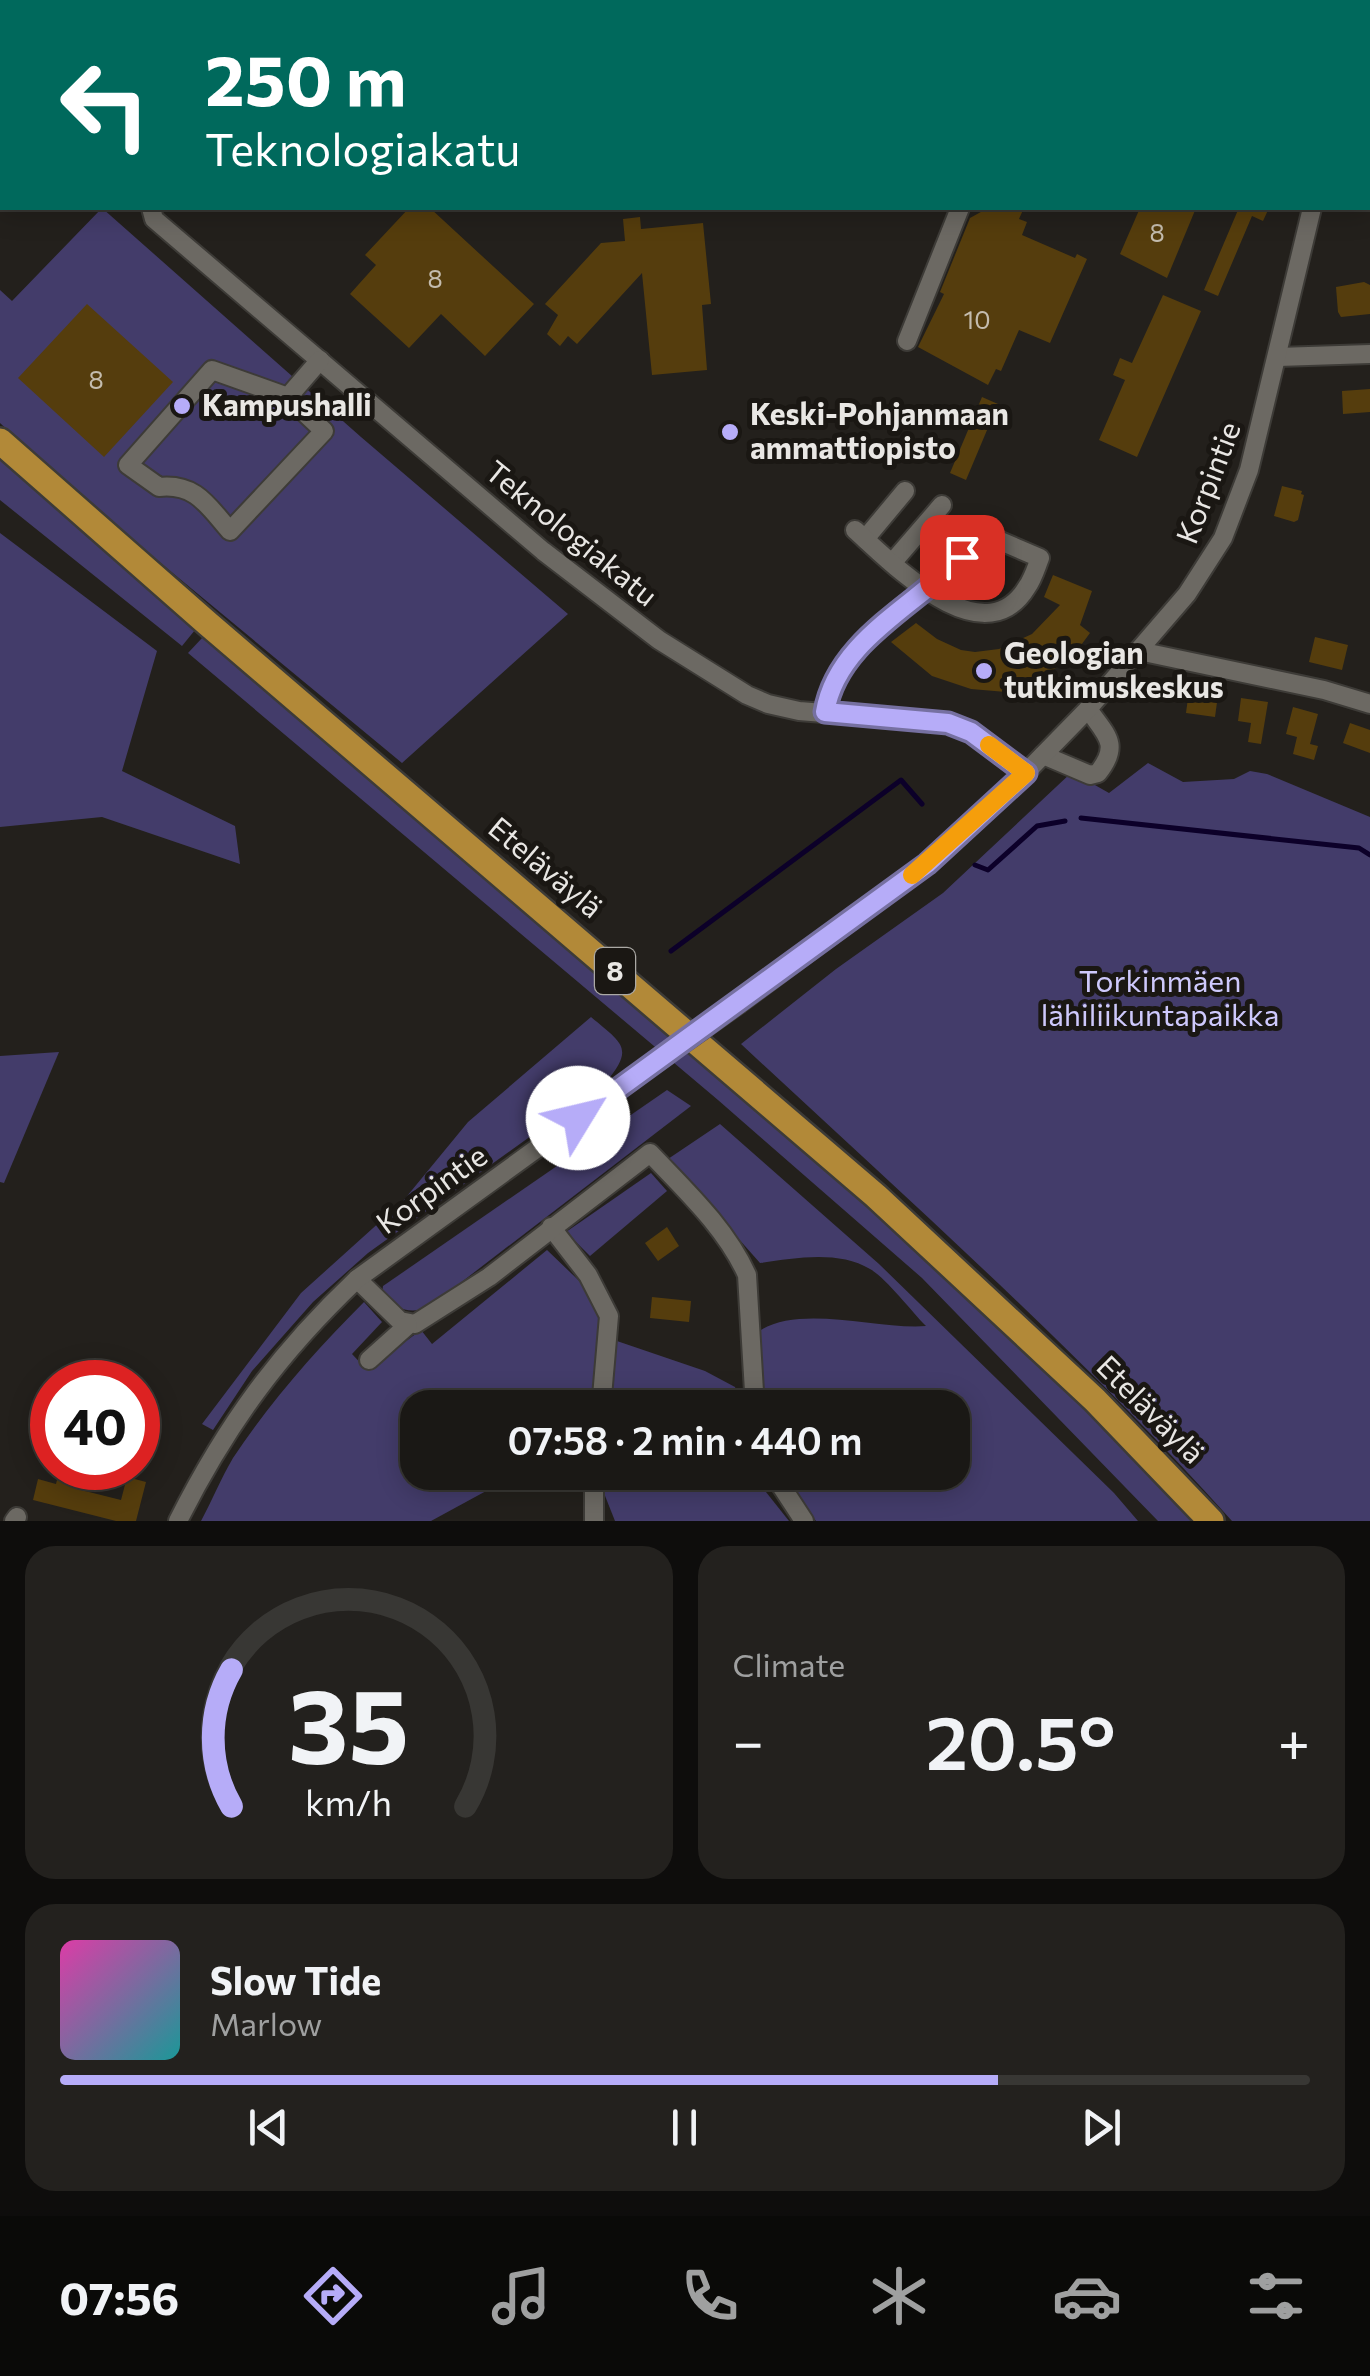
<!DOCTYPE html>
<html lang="en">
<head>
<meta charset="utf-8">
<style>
  body { margin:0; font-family:Commissioner,sans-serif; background:#23211e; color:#f1f3f6; height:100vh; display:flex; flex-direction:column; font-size:38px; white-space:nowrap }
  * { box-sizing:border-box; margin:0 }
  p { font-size:32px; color:#9fa0a0 }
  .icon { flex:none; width:55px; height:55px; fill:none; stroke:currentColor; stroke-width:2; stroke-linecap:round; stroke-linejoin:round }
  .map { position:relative; height:1521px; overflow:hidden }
  .sheet { display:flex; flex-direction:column; gap:25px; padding:25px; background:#0e0d0c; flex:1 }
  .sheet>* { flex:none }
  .banner { position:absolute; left:0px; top:0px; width:1370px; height:210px; box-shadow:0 5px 25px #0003,0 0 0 2px #383734; background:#00695c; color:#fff; overflow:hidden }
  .speed { position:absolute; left:30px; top:1360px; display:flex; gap:20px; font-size:50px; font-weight:700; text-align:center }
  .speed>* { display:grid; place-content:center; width:130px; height:130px; border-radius:50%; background:#1a1815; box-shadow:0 5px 25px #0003,0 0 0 2px #383734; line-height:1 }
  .speed .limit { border:15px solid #d22; background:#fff; color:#111 }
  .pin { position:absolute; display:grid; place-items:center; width:85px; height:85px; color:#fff; margin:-42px; border-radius:20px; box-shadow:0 5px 15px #0006 }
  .me { position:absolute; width:110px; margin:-55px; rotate:54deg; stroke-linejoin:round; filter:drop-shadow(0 0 8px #0008) }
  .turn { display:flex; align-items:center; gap:35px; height:210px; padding:0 40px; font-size:45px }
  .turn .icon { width:130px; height:130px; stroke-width:2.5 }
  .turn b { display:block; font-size:70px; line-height:85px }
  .big { font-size:75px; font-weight:600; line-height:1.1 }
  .sheet .tile { flex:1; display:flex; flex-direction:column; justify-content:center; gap:15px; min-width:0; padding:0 35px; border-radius:30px; background:#23211e }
  .sheet .dial { align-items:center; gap:0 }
  .dial svg { height:260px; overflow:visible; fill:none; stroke:#383734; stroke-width:7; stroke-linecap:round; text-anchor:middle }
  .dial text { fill:#f1f3f6; stroke:none }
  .song { display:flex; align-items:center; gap:30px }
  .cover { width:120px; height:120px; border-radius:15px; background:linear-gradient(135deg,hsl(320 70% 55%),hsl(180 70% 35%)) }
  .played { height:10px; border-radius:5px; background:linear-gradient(90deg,#b6acf8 75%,#383734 75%) }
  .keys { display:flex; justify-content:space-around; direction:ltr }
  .heat { display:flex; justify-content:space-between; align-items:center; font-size:55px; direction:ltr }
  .sheet .tiles { flex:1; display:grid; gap:25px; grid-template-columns:1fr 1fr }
  .tile:last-child { grid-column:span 2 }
  .trip { position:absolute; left:400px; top:1390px; width:570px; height:100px; border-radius:30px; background:#1a1815; box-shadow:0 5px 25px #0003,0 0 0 2px #383734; font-weight:600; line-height:100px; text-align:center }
  .tabs { display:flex; height:160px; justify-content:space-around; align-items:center; background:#0a0a08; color:#9fa0a0 }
  .tabs .icon { width:70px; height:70px }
  .tabs .on { color:#b6acf8 }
  .tabs b { font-size:45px; color:#f1f3f6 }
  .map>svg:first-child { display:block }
</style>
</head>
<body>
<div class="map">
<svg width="1370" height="1521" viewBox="0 0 1370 1521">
  <rect width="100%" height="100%" fill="#23201c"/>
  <g fill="#433c6a">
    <path d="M102,208L361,437L568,614L402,763L64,483L0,423V290L12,301Z"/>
    <path d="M0,456L84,534L195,630L182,646L0,500Z"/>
    <path d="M0,533L157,651L122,771L235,826L240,864L102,817L0,827Z"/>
    <path d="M203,637L932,1261L1020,1344L1194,1521H1158L922,1278L718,1100L188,653Z"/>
    <path d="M1148,763L1183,782L1234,779L1250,771L1267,774L1370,817V1521H1232C1079,1351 908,1200 741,1044L836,969L943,893L1072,772L1109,793Z"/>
    <path d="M591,1017C622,1043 635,1048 606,1082L368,1253L313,1302L252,1371L213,1430L202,1424L301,1293L403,1201L468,1122Z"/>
    <path d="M59,1052L4,1183L0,1182V1056Z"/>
    <path d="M667,1090L691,1106L429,1307C410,1315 396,1309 382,1295L383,1286Z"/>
    <path d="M720,1124L879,1264L1114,1493L1138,1521H816L790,1489L782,1473L952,1472V1408L761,1407L758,1332C798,1303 879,1330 926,1326C912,1312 886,1278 870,1269C839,1250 794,1258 760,1263L668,1159Z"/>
    <path d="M651,1173L667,1191L590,1256L566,1232Z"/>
    <path d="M547,1250L597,1298L614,1340L705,1371L735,1387L742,1407L418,1408V1472L519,1473L431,1521H201C212,1501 221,1478 233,1458C271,1401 316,1350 364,1302L382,1322L352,1354L367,1370L421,1330L432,1344Z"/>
    <path d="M596,1473H751L789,1521H615Z"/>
  </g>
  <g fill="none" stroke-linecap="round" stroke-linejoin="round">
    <g stroke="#0c0029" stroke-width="5">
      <path d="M1081,818L1359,848L1370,855"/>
      <path d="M975,865L988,870L1037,826L1065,821"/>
      <path d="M671,951L901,780L922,804"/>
    </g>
  </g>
  <g fill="#553d0d">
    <path d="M409,208H430L534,304L485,356L441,314L409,348L350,294L376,265L365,255Z"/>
    <path d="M988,208L1023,210L1019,219L1027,222L1022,235L1075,258L1077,254L1087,259L1050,343L1019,330L1001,371L996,369L988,385L918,347L944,294L940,292L970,218Z"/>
    <path d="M1140,208H1196L1167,278L1120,254Z"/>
    <path d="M1231,208H1269L1263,221L1252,216L1218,296L1204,290L1238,210Z"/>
    <path d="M640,217L641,229L703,223L711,304L702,305L707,370L652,375L642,273L577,344L568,336L560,346L547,334L558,315L545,304L601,243L625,241L623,219Z"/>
    <path d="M1364,282L1370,285V314L1341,317L1338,312L1336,287Z"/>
    <path d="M1163,295L1201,311L1137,457L1099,440L1125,380L1113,375L1120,358L1132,363Z"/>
    <path d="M87,304L173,382L104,457L18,378Z"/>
    <path d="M1370,389V412L1343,414L1342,391Z"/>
    <path d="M982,397L998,404L966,480L950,473Z"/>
    <path d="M1282,486L1302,491L1301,494L1304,495L1298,520L1294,522L1274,516Z"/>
    <path d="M1053,575L1092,591L1080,625L1090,633L1076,652L1043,678L1006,692L971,689L932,676L891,642L916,623L937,639L961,650L975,652L999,649L1032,634L1060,605L1044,597Z"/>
    <path d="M1315,637L1348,645L1342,670L1309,662Z"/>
    <path d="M1189,690L1218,695L1215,717L1186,713Z"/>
    <path d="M1241,698L1268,702L1261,744L1248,742L1251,723L1238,721Z"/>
    <path d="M1293,707L1318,714L1310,744L1318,746L1314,760L1293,754L1297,737L1286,734Z"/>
    <path d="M1350,723L1370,730V753L1343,743Z"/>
    <path d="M667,1227L679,1246L658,1261L645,1243Z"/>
    <path d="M652,1297L691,1301L689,1322L650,1318Z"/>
    <path d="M60,1468H83L77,1489L121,1500L127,1477L146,1482L136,1521H116L33,1500L38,1479L56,1484Z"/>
  </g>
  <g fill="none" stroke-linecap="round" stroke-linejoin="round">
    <defs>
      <g id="minor">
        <path d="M260,0L262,2"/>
        <path d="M606,0L610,2"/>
        <path d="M1004,0L1006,2"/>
        <path d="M660,2V0"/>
        <path d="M942,2L977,0"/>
        <path d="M1355,2L1356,0"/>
        <path d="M1368,158H1370"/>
        <path d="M151,208L154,219L543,551L659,640L747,695L768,704L799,711L948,723L971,732L1025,773"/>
        <path d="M907,341L960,208"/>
        <path d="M1278,357L1370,354"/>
        <path d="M288,397L324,431L230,531C208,506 196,483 159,487L128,465L212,370L288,397L320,360"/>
        <path d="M865,539L905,491"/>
        <path d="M892,563L942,505"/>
        <path d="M1139,651L1324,690L1370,704"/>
        <path d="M825,712C832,669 873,628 908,602C918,594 931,588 941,580C956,566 970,549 984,534L1040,558C1036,568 1033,579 1027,587C983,659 891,562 855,530"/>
        <path d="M1043,755L1090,775L1098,773C1121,744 1106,735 1088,709"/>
        <path d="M740,1003L927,864L1004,795L1088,709L1187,594L1223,538L1249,470L1312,208"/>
        <path d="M551,1227L588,1275L609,1316L601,1408"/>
        <path d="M357,1279L400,1321L415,1324L489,1277L650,1153C685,1190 726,1228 747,1275L755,1408"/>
        <path d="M369,1360L408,1325"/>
        <path d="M594,1472V1521"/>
        <path d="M772,1472L804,1521"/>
        <path d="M14,1521L17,1517"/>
        <path d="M178,1521C227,1424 279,1353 357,1279L641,1073"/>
      </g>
      <path id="highway" d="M0,441L207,623L876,1196L1095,1400L1211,1521"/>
    </defs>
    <use href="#minor" stroke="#3d3b37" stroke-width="22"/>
    <use href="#highway" stroke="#3d3b37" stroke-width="30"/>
    <use href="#minor" stroke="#6c6963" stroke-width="18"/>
    <use href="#highway" stroke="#b28938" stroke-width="25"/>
    <defs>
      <path id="minor-bridge" d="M641,1073L740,1003"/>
    </defs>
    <use href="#minor-bridge" stroke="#3d3b37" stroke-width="22" stroke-linecap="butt"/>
    <use href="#minor-bridge" stroke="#6c6963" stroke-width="18"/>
  </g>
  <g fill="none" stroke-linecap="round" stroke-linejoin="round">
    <defs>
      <path id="route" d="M578,1118L927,864L1026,773L971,732L948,723L825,712C837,640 916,606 962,557"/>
    </defs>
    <use href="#route" stroke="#7670a1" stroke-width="25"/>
    <use href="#route" stroke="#b6acf8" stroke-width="18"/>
    <path stroke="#f59e0b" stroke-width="18" d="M912,875L1026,773L989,745"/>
  </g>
  <g fill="#b6acf8" stroke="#1a1713" stroke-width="4">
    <circle cx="182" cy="406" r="10"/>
    <circle cx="730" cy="432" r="10"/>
    <circle cx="984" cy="671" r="10"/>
  </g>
  <g text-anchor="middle" stroke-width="10" stroke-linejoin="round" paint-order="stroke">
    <g font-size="25" fill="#c4bcae">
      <text x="1157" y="242">8</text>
      <text x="435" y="288">8</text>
      <text x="977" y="329">10</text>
      <text x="96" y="389">8</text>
    </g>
    <rect fill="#1a1713" stroke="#aba9a5" stroke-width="2.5" x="595" y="948" width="40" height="46" rx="8"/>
    <g font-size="28" font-weight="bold" fill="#e9e7e4">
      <text x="615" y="981">8</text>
    </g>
    <g font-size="30" font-weight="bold" fill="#e9e7e4" stroke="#1a1713" text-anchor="start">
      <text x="202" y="416">Kampushalli</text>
      <text x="750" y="425">Keski-Pohjanmaan<tspan x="750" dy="34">ammattiopisto</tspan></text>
      <text x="1004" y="664">Geologian<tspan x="1004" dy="34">tutkimuskeskus</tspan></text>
    </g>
    <g font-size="30" fill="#e9e7e4" stroke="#1a1713">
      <text transform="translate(1209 483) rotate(-69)" y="10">Korpintie</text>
      <text transform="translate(571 534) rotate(39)" y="10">Teknologiakatu</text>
      <text transform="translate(545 868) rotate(40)" y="10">Eteläväylä</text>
      <text transform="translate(432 1190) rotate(-36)" y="10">Korpintie</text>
      <text transform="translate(1150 1410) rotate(45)" y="10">Eteläväylä</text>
    </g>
    <g font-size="30" fill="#cec9fc" stroke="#1a1713">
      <text x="1160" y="992">Torkinmäen<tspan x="1160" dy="34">lähiliikuntapaikka</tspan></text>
    </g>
  </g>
</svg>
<div class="speed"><div class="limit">40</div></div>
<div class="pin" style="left:962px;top:557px;background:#d93025"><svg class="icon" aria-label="arrive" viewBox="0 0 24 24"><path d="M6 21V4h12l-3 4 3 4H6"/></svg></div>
<svg class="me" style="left:578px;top:1118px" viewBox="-20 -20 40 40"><circle r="19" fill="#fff"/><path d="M0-13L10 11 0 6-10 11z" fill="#b6acf8"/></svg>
<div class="trip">07:58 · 2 min · 440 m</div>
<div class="banner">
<div class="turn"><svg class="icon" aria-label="left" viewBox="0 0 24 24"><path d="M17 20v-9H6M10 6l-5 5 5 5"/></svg><div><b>250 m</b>Teknologiakatu</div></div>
</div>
</div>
<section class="sheet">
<div class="tiles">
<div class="tile dial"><svg viewBox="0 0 100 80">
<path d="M14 69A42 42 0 1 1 86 69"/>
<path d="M14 69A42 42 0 0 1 14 27" stroke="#b6acf8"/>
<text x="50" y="56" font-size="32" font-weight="700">35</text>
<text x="50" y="72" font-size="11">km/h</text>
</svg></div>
<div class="tile"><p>Climate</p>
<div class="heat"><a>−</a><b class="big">20.5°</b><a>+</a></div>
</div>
<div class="tile">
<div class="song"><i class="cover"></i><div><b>Slow Tide</b><p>Marlow</p></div></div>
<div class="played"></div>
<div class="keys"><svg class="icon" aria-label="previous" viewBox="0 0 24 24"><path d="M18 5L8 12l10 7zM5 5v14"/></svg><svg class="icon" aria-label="pause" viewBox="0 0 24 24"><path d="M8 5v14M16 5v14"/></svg><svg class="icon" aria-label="next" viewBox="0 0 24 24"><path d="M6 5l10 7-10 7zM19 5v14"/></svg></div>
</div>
</div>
</section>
<nav class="tabs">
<b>07:56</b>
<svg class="icon on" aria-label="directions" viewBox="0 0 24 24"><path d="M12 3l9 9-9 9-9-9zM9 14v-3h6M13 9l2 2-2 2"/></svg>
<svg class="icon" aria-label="music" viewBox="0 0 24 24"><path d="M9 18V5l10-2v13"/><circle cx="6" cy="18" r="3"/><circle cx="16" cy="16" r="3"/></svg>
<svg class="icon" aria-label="phone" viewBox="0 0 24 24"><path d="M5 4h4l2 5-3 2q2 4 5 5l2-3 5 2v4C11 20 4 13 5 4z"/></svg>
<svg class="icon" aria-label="climate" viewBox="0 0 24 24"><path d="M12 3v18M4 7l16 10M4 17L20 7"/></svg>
<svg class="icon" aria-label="car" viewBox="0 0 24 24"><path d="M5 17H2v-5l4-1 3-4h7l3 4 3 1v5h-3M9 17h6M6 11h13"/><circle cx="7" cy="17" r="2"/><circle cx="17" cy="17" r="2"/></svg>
<svg class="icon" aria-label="filters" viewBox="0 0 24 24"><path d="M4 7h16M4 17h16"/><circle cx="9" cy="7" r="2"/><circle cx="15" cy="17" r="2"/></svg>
</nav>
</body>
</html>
